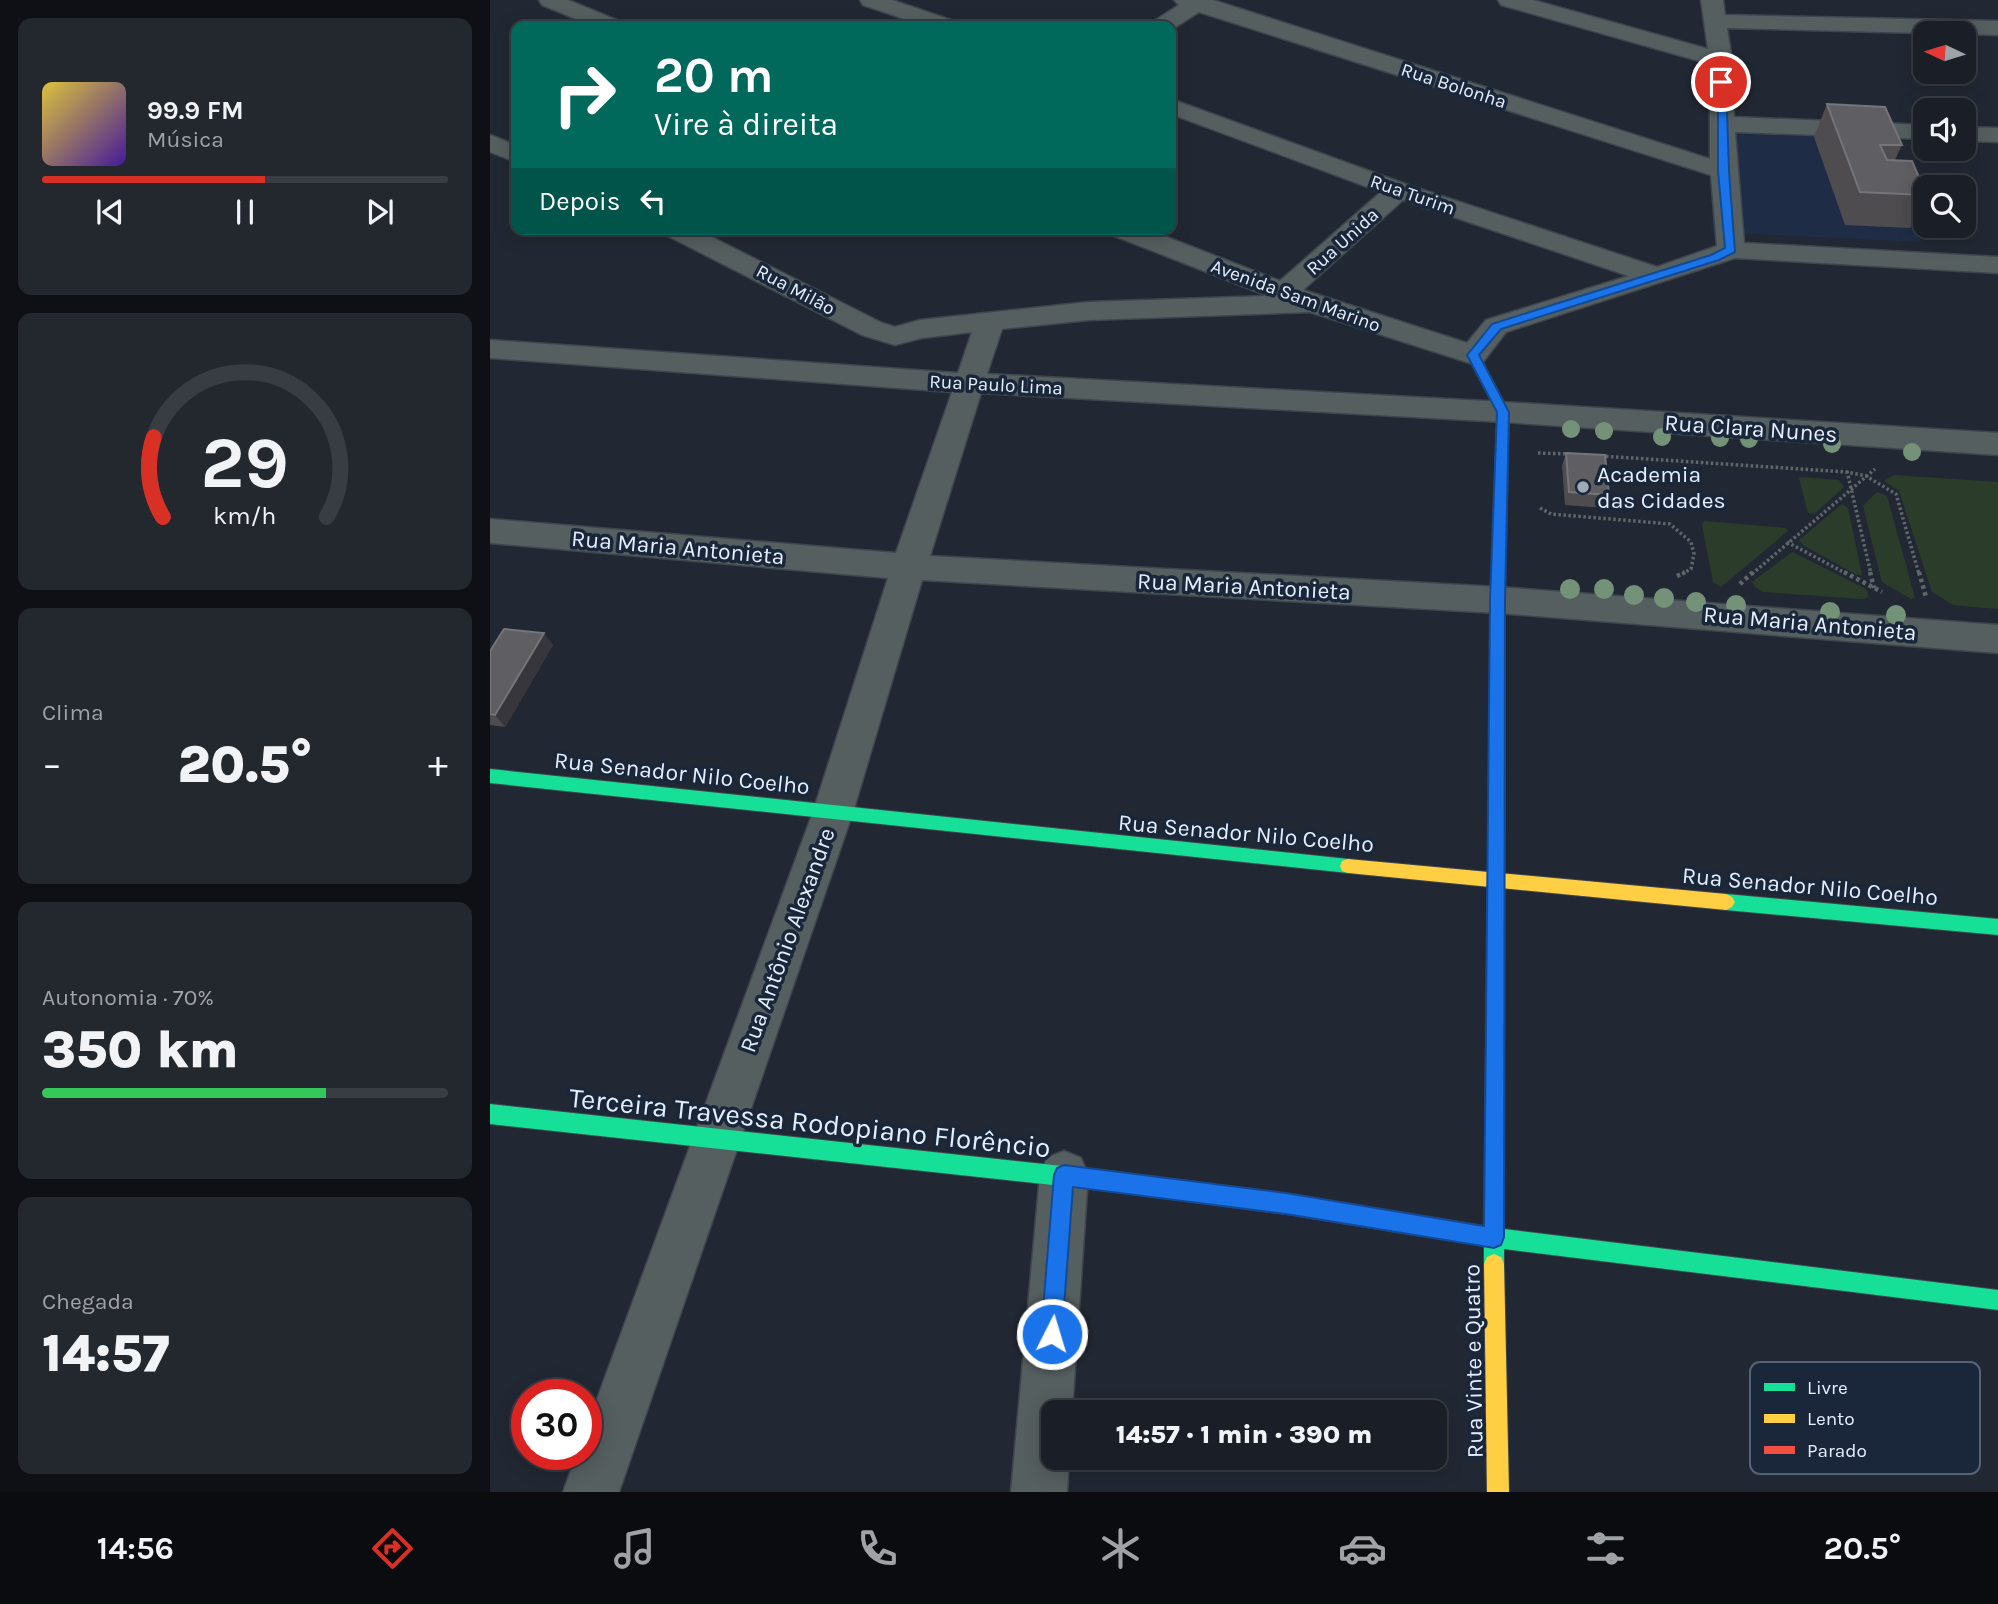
<!DOCTYPE html>
<html lang="pt">
<head>
<meta charset="utf-8">
<style>
  body { margin:0; font-family:Karla,sans-serif; background:#23272e; color:#f1f3f6; height:100vh; display:flex; flex-direction:column; font-size:26px; white-space:nowrap }
  * { box-sizing:border-box; margin:0 }
  p { font-size:23px; color:#9fa2a7 }
  .icon { flex:none; width:38px; height:38px; fill:none; stroke:currentColor; stroke-width:2; stroke-linecap:round; stroke-linejoin:round }
  .map { position:relative; flex:1; overflow:hidden }
  .sheet { display:flex; flex-direction:column; gap:18px; padding:18px; background:#0e1015; width:490px }
  .sheet>* { flex:none }
  .hud { position:absolute; left:21px; top:21px; width:665px; height:214px; border-radius:14px; box-shadow:0 4px 18px #0003,0 0 0 2px #383c43; background:#00695c; color:#fff; overflow:hidden }
  .needle { width:46px; rotate:274deg }
  .tools { position:absolute; left:1423px; top:21px; display:grid; gap:14px }
  .tools a { display:grid; place-items:center; width:63px; height:63px; border-radius:14px; background:#1a1e26; box-shadow:0 4px 18px #0003,0 0 0 2px #383c43; font-size:35px }
  .speed { position:absolute; left:21px; top:1379px; display:flex; gap:14px; font-size:35px; font-weight:700; text-align:center }
  .speed>* { display:grid; place-content:center; width:91px; height:91px; border-radius:50%; background:#1a1e26; box-shadow:0 4px 18px #0003,0 0 0 2px #383c43; line-height:1 }
  .speed .limit { border:10px solid #d22; background:#fff; color:#111 }
  .pin { position:absolute; display:grid; place-items:center; width:60px; height:60px; color:#fff; margin:-30px; border:4px solid #fff; border-radius:50%; box-shadow:0 2px 7px #0007 }
  .me { position:absolute; width:77px; margin:-38px; rotate:5deg; stroke-linejoin:round; filter:drop-shadow(0 0 5px #0008) }
  .turn { display:flex; align-items:center; gap:24px; height:147px; padding:0 28px; font-size:32px }
  .turn .icon { width:91px; height:91px; stroke-width:2.5 }
  .turn b { display:block; font-size:49px; line-height:60px }
  .then { display:flex; align-items:center; height:66px; padding:0 28px; background:#0003; gap:14px; font-size:26px }
  .big { font-size:52px; font-weight:800; line-height:1.1 }
  .sheet .widget { flex:1; display:flex; flex-direction:column; justify-content:center; gap:10px; min-width:0; padding:0 24px; border-radius:14px; background:#23272e }
  .sheet .dial { align-items:center; gap:0 }
  .dial svg { height:182px; overflow:visible; fill:none; stroke:#383c43; stroke-width:7; stroke-linecap:round; text-anchor:middle }
  .dial text { fill:#f1f3f6; stroke:none }
  .song { display:flex; align-items:center; gap:21px }
  .cover { width:84px; height:84px; border-radius:10px; background:linear-gradient(135deg,hsl(50 70% 55%),hsl(260 70% 35%)) }
  .played { height:7px; border-radius:4px; background:linear-gradient(90deg,#d93025 55%,#383c43 55%) }
  .keys { display:flex; justify-content:space-around; direction:ltr }
  .heat { display:flex; justify-content:space-between; align-items:center; font-size:38px; direction:ltr }
  .charge { height:10px; border-radius:5px; background:linear-gradient(90deg,#34c759 70%,#383c43 0) }
  .trip { position:absolute; left:551px; top:1400px; width:406px; height:70px; border-radius:14px; background:#1a1e26; box-shadow:0 4px 18px #0003,0 0 0 2px #383c43; font-weight:800; line-height:70px; text-align:center }
  .tab-bar { display:flex; height:112px; justify-content:space-around; align-items:center; background:#0a0c0f; color:#9fa2a7 }
  .tab-bar .icon { width:49px; height:49px }
  .tab-bar .current { color:#d93025 }
  .tab-bar b { font-size:32px; color:#f1f3f6 }
  main { display:flex; flex:1; min-height:0 }
  .map>svg:first-child { display:block }
</style>
</head>
<body>
<main>
<section class="sheet">
<div class="widget">
<div class="song"><i class="cover"></i><div><b>99.9 FM</b><p>Música</p></div></div>
<div class="played"></div>
<div class="keys"><svg class="icon" aria-label="previous" viewBox="0 0 24 24"><path d="M18 5L8 12l10 7zM5 5v14"/></svg><svg class="icon" aria-label="pause" viewBox="0 0 24 24"><path d="M8 5v14M16 5v14"/></svg><svg class="icon" aria-label="next" viewBox="0 0 24 24"><path d="M6 5l10 7-10 7zM19 5v14"/></svg></div>
</div>
<div class="widget dial"><svg viewBox="0 0 100 80">
<path d="M14 69A42 42 0 1 1 86 69"/>
<path d="M14 69A42 42 0 0 1 10 34" stroke="#d93025"/>
<text x="50" y="56" font-size="32" font-weight="700">29</text>
<text x="50" y="72" font-size="11">km/h</text>
</svg></div>
<div class="widget"><p>Clima</p>
<div class="heat"><a>−</a><b class="big">20.5°</b><a>+</a></div>
</div>
<div class="widget"><p>Autonomia · 70%</p><b class="big">350 km</b><div class="charge"></div></div>
<div class="widget"><p>Chegada</p><b class="big">14:57</b></div>
</section>
<div class="map">
<svg width="1508" height="1492" viewBox="0 0 1508 1492">
  <rect width="100%" height="100%" fill="#222833"/>
  <path fill="#1e2d45" d="M1225,130L1384,133L1432,242L1221,232Z"/>
  <g fill="#2b3c2a">
    <path d="M1404,475L1508,482V609L1463,605L1442,592L1409,491L1394,481Z"/>
    <path d="M1311,477L1349,480L1354,487L1324,514L1318,513L1309,478Z"/>
    <path d="M1387,492L1397,496L1425,598L1421,599L1392,582L1373,506Z"/>
    <path d="M1352,504L1358,508L1372,575H1367L1313,545L1309,540Z"/>
    <path d="M1214,521L1295,528L1298,531L1231,587L1223,582L1212,525Z"/>
    <path d="M1302,552L1376,589L1379,597L1372,599L1273,592L1265,587L1262,582Z"/>
  </g>
  <g fill="none" stroke-linecap="round" stroke-linejoin="round">
    <defs>
      <g id="street">
        <path d="M49,0H78L129,21L132,26H103L52,5Z"/>
        <path d="M370,0H402L464,21L467,26H435L373,5Z"/>
        <path d="M684,0H723L1220,159V64L1011,5L1008,0H1043L1218,49L1211,0H1233L1235,15L1508,21V35L1237,28L1242,60L1244,117L1435,125V139L1245,132L1254,243L1508,257V273L1245,258L1016,332L993,362L983,364L820,312L599,320L512,329L497,374L1013,402L1508,433V455L1013,422L491,393L440,556L1008,587L1508,625V653L1008,613L432,580L363,812L129,1492H73L87,1454H96V1429L323,812L398,578L0,543V519L406,553L462,392L0,358V340L468,373L482,332L432,338L405,345L372,335L176,235L172,229H206L392,323L405,327L430,320L599,302L778,296L622,235L618,229H656L790,281L891,192L681,114V99L918,185L1167,267L1227,246L1221,175L709,12L681,30V26H661L664,21L689,5ZM913,200L1139,276L996,320L977,343L813,290Z"/>
        <path d="M1474,127L1508,128V142L1474,141Z"/>
        <path d="M0,135L26,145V162L0,152Z"/>
        <path d="M574,1151L591,1158L598,1175L582,1412H564V1458H579L577,1492H521L550,1175L557,1158Z"/>
      </g>
      <g id="fast">
        <path d="M1008,587L1015,592L1014,1229L1508,1290V1310L1014,1249V1264L1011,1271L1004,1274L997,1271L994,1264V1246L924,1233L921,1226L924,1219L931,1216L994,1226L1001,592Z"/>
        <path d="M0,769L858,859L864,861L866,866L864,871L858,873L0,783Z"/>
        <path d="M1236,894L1508,919V935L1236,910L1230,907L1227,902L1230,897Z"/>
        <path d="M0,1104L618,1171L625,1174L628,1181L625,1188L618,1191L0,1124Z"/>
      </g>
      <g id="slow">
        <path d="M858,859L1236,894L1242,897L1245,902L1242,907L1236,910L858,873L852,871L850,866L852,861Z"/>
        <path d="M1004,1254L1011,1257L1014,1264L1019,1492H997L994,1264L997,1257Z"/>
      </g>
      <g id="jam">
        <path d="M983,351L989,355L1019,412L1015,592L1008,597L1001,592L1007,412L977,355Z"/>
        <path d="M618,1171L796,1194L931,1216L938,1219L941,1226L938,1233L931,1236L796,1214L618,1191L611,1188L608,1181L611,1174Z"/>
      </g>
    </defs>
    <use href="#street" stroke="#3f454d" stroke-width="3"/>
    <use href="#fast" stroke="#3f454d" stroke-width="2"/>
    <use href="#slow" stroke="#3f454d" stroke-width="2"/>
    <use href="#jam" stroke="#3f454d" stroke-width="2"/>
    <g stroke="#5f666a" stroke-width="3.5" stroke-dasharray="2.5 2.5" stroke-linecap="butt">
      <path d="M1048,453L1081,454"/>
      <path d="M1111,456L1357,472L1376,476L1406,494L1429,574"/>
      <path d="M1357,471L1381,574"/>
      <path d="M1050,508L1061,514L1180,524L1201,542L1204,554L1201,569L1192,574"/>
      <path d="M1297,542L1357,574"/>
      <path d="M1262,574L1385,469"/>
    </g>
    <g stroke="#5f666a" stroke-width="4.5" stroke-dasharray="3.5 3.5" stroke-linecap="butt">
      <path d="M1354,572L1392,592"/>
      <path d="M1380,572L1384,588"/>
      <path d="M1429,572L1436,597"/>
      <path d="M1187,576L1195,572"/>
      <path d="M1250,584L1263,572"/>
    </g>
    <use href="#street" fill="#565f60" fill-rule="evenodd"/>
    <use href="#fast" fill="#16e098" fill-rule="evenodd"/>
    <use href="#slow" fill="#ffcf43" fill-rule="evenodd"/>
    <use href="#jam" fill="#f24e42" fill-rule="evenodd"/>
  </g>
  <g fill="#739277">
    <circle cx="1081" cy="429" r="9"/>
    <circle cx="1114" cy="431" r="9"/>
    <circle cx="1172" cy="437" r="9"/>
    <circle cx="1230" cy="438" r="9"/>
    <circle cx="1259" cy="439" r="9"/>
    <circle cx="1342" cy="444" r="9"/>
    <circle cx="1422" cy="452" r="9"/>
    <circle cx="1080" cy="589" r="10"/>
    <circle cx="1114" cy="589" r="10"/>
    <circle cx="1144" cy="595" r="10"/>
    <circle cx="1174" cy="598" r="10"/>
    <circle cx="1206" cy="602" r="10"/>
    <circle cx="1246" cy="605" r="10"/>
    <circle cx="1340" cy="612" r="10"/>
    <circle cx="1406" cy="615" r="10"/>
  </g>
  <g fill="#4f4c4f">
    <path d="M1337,104L1412,145L1405,160L1435,191V198L1420,228L1355,225L1324,137Z"/>
    <path d="M1076,453L1119,495L1115,508L1075,505L1072,466Z"/>
    <path d="M63,645L15,727L0,725V651Z"/>
  </g>
  <path fill="#36363c" d="M54,633L63,645L15,727L5,715Z"/>
  <g fill="#5f5e62" stroke="#74747a" stroke-width="2">
    <path d="M1337,104L1395,107L1412,145H1390L1397,160L1422,161L1435,191V195L1370,192Z"/>
    <path d="M1076,453L1115,455L1119,495L1079,492Z"/>
    <path d="M14,629L54,633L5,715L0,714V651Z"/>
  </g>
  <path fill="#1a73e8" stroke="#114b97" stroke-width="2" d="M1228,79L1236,82L1239,171L1245,252L1229,260L1011,329L989,355L1019,412L1015,600L1014,1237L1011,1245L1004,1248L796,1214L583,1187L572,1334L569,1341L562,1344L554,1341L551,1334L564,1175L567,1168L574,1165L796,1193L994,1226L1000,600L1007,412L977,355L1002,324L1221,255L1235,248L1228,171Z"/>
  <circle fill="#a1a9b6" stroke="#1a273b" stroke-width="2.5" cx="1093" cy="487" r="7"/>
  <g text-anchor="middle" stroke-width="7" stroke-linejoin="round" paint-order="stroke">
    <g font-size="19" fill="#e5eefc" stroke="#1a273b">
      <text transform="translate(964 85) rotate(18)" y="7">Rua Bolonha</text>
      <text transform="translate(923 194) rotate(19)" y="7">Rua Turim</text>
      <text transform="translate(852 241) rotate(-42)" y="7">Rua Unida</text>
      <text transform="translate(306 289) rotate(28)" y="7">Rua Milão</text>
      <text transform="translate(806 295) rotate(20)" y="7">Avenida Sam Marino</text>
      <text transform="translate(506 384) rotate(3)" y="7">Rua Paulo Lima</text>
    </g>
    <g font-size="23" fill="#e5eefc" stroke="#1a273b">
      <text transform="translate(1261 428) rotate(4)" y="8">Rua Clara Nunes</text>
      <text transform="translate(188 547) rotate(5)" y="8">Rua Maria Antonieta</text>
      <text transform="translate(754 586) rotate(3)" y="8">Rua Maria Antonieta</text>
      <text transform="translate(1320 623) rotate(5)" y="8">Rua Maria Antonieta</text>
      <text transform="translate(192 773) rotate(6)" y="8">Rua Senador Nilo Coelho</text>
      <text transform="translate(756 833) rotate(5)" y="8">Rua Senador Nilo Coelho</text>
      <text transform="translate(1320 886) rotate(5)" y="8">Rua Senador Nilo Coelho</text>
      <text transform="translate(297 940) rotate(-70)" y="8">Rua Antônio Alexandre</text>
      <text transform="translate(983 1361) rotate(-91)" y="8">Rua Vinte e Quatro</text>
    </g>
    <g font-size="23" fill="#e5eefc" stroke="#1a273b" text-anchor="start">
      <text x="1107" y="482">Academia<tspan x="1107" dy="26">das Cidades</tspan></text>
    </g>
    <g font-size="28" fill="#e5eefc" stroke="#1a273b">
      <text transform="translate(320 1122) rotate(6)" y="10">Terceira Travessa Rodopiano Florêncio</text>
    </g>
  </g>
  <rect x="1260" y="1362" width="230" height="112" rx="10" fill="#1a273b" stroke="#576375" stroke-width="2"/>
  <rect x="1274" y="1383" width="31" height="8" fill="#16e098"/>
  <rect x="1274" y="1414" width="31" height="9" fill="#ffcf43"/>
  <rect x="1274" y="1446" width="31" height="8" fill="#f24e42"/>
  <g font-size="19" fill="#e5eefc">
    <text x="1317" y="1394">Livre</text>
    <text x="1317" y="1425">Lento</text>
    <text x="1317" y="1457">Parado</text>
  </g>
</svg>
<div class="tools">
<a><svg class="needle" viewBox="-14 -14 28 28"><path d="M0-13l5 13h-10z" fill="#e53935"/><path d="M0 13l5-13h-10z" fill="#9fa2a7"/></svg></a>
<a><svg class="icon" aria-label="sound" viewBox="0 0 24 24"><path d="M4 9h4l5-4v14l-5-4H4zM17 9q2 3 0 6"/></svg></a>
<a><svg class="icon" aria-label="search" viewBox="0 0 24 24"><circle cx="10" cy="10" r="6"/><path d="M15 15l6 6"/></svg></a>
</div>
<div class="speed"><div class="limit">30</div></div>
<div class="pin" style="left:1231px;top:82px;background:#d93025"><svg class="icon" aria-label="arrive" viewBox="0 0 24 24"><path d="M6 21V4h12l-3 4 3 4H6"/></svg></div>
<svg class="me" style="left:562px;top:1334px" viewBox="-20 -20 40 40"><circle r="17" fill="#1a73e8" stroke="#fff" stroke-width="3"/><path d="M0-11L8 9 0 5-8 9z" fill="#fff"/></svg>
<div class="trip">14:57 · 1 min · 390 m</div>
<div class="hud">
<div class="turn"><svg class="icon" aria-label="right" viewBox="0 0 24 24"><path d="M7 20v-9h11M14 6l5 5-5 5"/></svg><div><b>20 m</b>Vire à direita</div></div>
<div class="then">Depois<svg class="icon" aria-label="left" viewBox="0 0 24 24"><path d="M17 20v-9H6M10 6l-5 5 5 5"/></svg></div>
</div>
</div>
</main>
<nav class="tab-bar">
<b>14:56</b>
<svg class="icon current" aria-label="directions" viewBox="0 0 24 24"><path d="M12 3l9 9-9 9-9-9zM9 14v-3h6M13 9l2 2-2 2"/></svg>
<svg class="icon" aria-label="music" viewBox="0 0 24 24"><path d="M9 18V5l10-2v13"/><circle cx="6" cy="18" r="3"/><circle cx="16" cy="16" r="3"/></svg>
<svg class="icon" aria-label="phone" viewBox="0 0 24 24"><path d="M5 4h4l2 5-3 2q2 4 5 5l2-3 5 2v4C11 20 4 13 5 4z"/></svg>
<svg class="icon" aria-label="climate" viewBox="0 0 24 24"><path d="M12 3v18M4 7l16 10M4 17L20 7"/></svg>
<svg class="icon" aria-label="car" viewBox="0 0 24 24"><path d="M5 17H2v-5l4-1 3-4h7l3 4 3 1v5h-3M9 17h6M6 11h13"/><circle cx="7" cy="17" r="2"/><circle cx="17" cy="17" r="2"/></svg>
<svg class="icon" aria-label="filters" viewBox="0 0 24 24"><path d="M4 7h16M4 17h16"/><circle cx="9" cy="7" r="2"/><circle cx="15" cy="17" r="2"/></svg>
<b>20.5°</b>
</nav>
</body>
</html>
